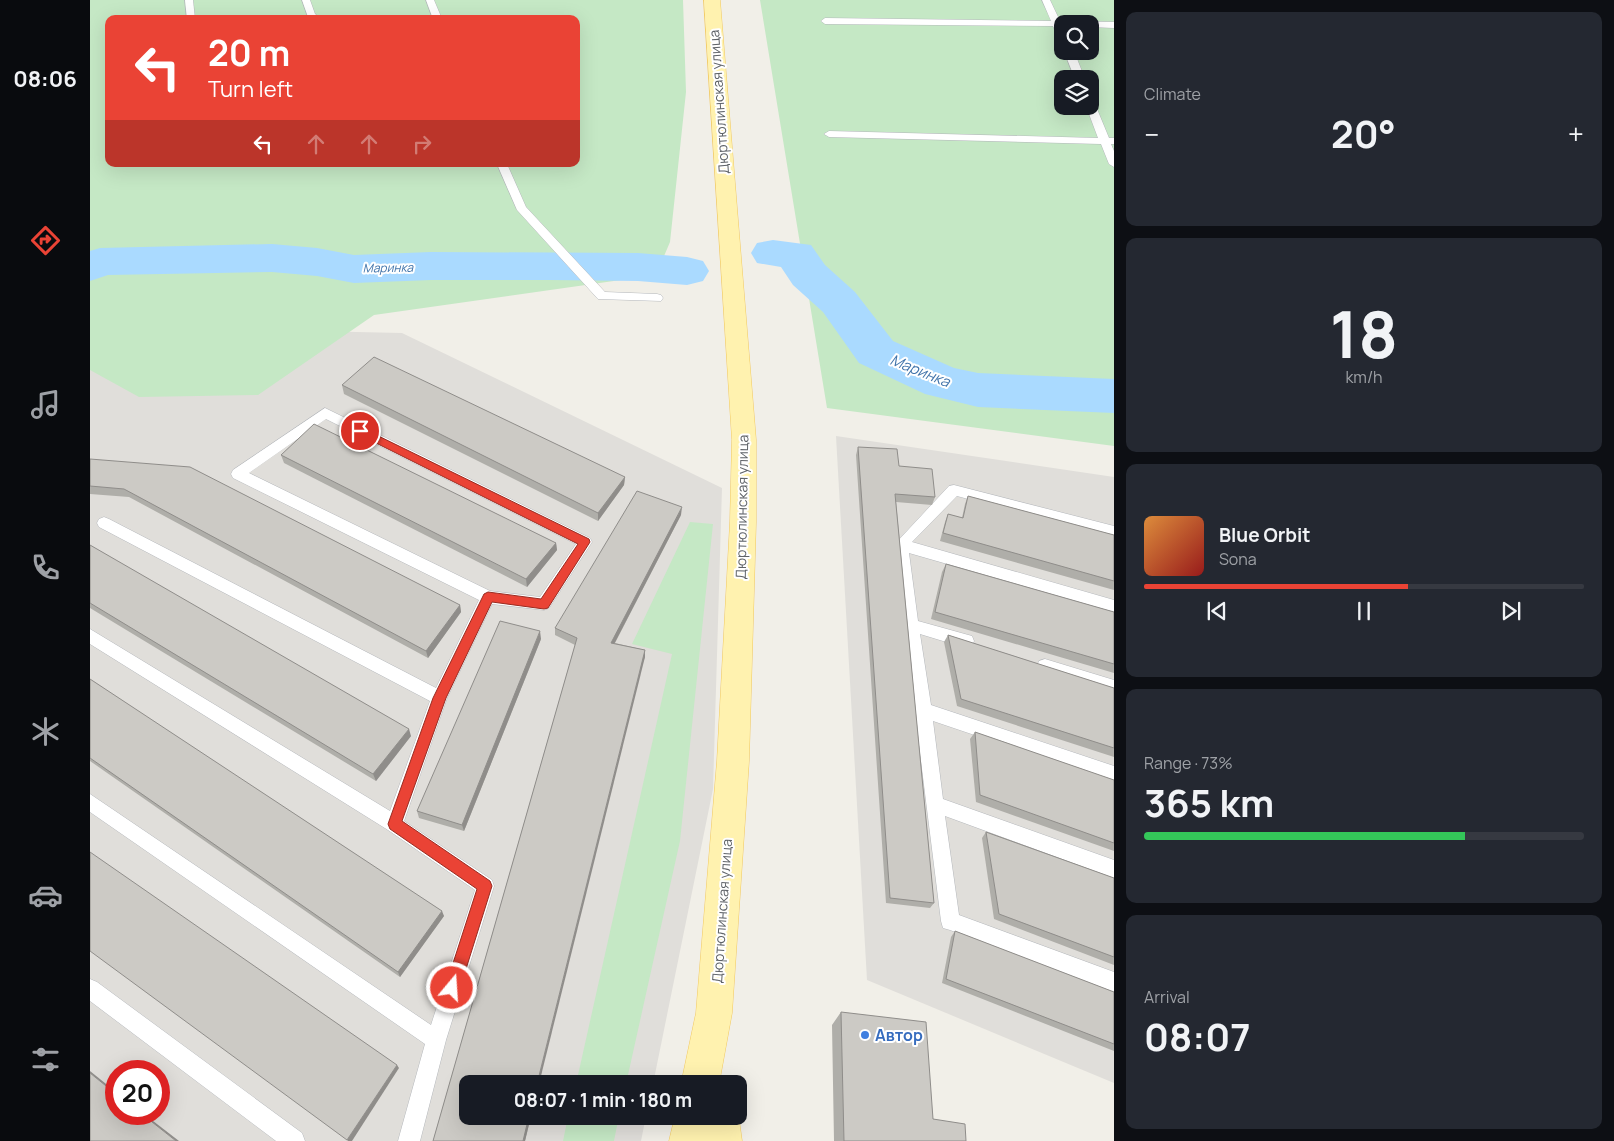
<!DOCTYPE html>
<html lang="en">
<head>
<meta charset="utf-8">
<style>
  body { margin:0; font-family:Manrope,sans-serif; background:#242831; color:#f1f3f6; height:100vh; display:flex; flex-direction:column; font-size:19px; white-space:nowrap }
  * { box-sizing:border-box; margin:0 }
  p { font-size:16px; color:#9ea1a6 }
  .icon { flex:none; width:28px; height:28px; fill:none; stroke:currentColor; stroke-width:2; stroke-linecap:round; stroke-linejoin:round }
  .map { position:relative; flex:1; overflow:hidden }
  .side { display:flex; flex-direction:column; gap:12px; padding:12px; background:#0d0f14; width:500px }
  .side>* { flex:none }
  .hud { position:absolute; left:15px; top:15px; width:475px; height:152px; border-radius:10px; box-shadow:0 5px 20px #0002; background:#ea4335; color:#fff; overflow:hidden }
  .buttons { position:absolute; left:964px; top:15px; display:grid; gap:10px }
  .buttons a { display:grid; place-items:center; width:45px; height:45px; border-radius:10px; background:#171b24; box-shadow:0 5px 20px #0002; font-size:25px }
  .speed { position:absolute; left:15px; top:1060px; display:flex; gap:10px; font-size:25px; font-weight:700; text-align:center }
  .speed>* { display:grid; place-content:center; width:65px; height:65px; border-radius:50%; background:#171b24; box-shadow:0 5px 20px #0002; line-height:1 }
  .speed .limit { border:8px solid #d22; background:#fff; color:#111 }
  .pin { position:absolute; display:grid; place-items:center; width:42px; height:42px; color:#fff; margin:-21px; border:2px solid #fff; border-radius:50%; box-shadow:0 1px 5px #0007 }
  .me { position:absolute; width:55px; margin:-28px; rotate:18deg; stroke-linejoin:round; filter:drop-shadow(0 0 4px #0008) }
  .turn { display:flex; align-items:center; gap:18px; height:105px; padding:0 20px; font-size:22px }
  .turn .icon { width:65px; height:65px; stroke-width:2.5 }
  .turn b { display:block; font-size:35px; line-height:42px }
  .lanes { display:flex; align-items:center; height:48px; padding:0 20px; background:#0003; justify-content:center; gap:25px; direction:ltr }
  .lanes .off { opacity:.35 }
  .big { font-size:38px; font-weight:700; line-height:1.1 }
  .side .card { flex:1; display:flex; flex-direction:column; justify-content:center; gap:8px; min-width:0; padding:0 18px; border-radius:10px; background:#242831 }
  .side .dial { align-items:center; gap:0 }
  .dial b { font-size:65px; line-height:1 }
  .song { display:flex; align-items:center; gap:15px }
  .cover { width:60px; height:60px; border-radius:8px; background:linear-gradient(135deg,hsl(30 70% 55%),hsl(0 70% 35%)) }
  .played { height:5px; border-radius:2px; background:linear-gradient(90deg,#ea4335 60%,#363941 60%) }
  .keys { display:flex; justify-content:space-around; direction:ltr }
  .heat { display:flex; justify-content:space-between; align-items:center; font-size:28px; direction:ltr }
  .charge { height:8px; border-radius:4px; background:linear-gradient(90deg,#34c759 73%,#363941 0) }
  .trip { position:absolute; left:369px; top:1075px; width:288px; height:50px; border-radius:10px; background:#171b24; box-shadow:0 5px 20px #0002; font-weight:700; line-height:50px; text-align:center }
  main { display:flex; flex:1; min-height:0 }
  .tab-bar { display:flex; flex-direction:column; width:90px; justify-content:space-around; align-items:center; background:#090b0e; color:#9ea1a6 }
  .tab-bar .icon { width:35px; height:35px }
  .tab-bar .selected { color:#ea4335 }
  .tab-bar b { font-size:22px; color:#f1f3f6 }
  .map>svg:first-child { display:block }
</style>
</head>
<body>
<main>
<nav class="tab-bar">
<b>08:06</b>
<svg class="icon selected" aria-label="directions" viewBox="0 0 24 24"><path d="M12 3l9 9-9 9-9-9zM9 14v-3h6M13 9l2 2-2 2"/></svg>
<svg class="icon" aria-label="music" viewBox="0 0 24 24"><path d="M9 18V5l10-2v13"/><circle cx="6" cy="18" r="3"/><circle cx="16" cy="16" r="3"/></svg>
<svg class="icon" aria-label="phone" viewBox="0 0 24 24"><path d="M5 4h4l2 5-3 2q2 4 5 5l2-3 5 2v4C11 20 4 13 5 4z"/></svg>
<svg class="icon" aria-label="climate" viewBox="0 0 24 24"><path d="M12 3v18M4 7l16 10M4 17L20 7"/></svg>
<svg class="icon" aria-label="car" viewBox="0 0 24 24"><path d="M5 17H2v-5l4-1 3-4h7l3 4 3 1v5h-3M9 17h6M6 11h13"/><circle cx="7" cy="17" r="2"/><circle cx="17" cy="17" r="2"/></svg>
<svg class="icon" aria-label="filters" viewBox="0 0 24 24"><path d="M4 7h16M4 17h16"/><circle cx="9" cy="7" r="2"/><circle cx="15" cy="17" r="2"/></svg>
</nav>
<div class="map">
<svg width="1024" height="1141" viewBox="0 0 1024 1141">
  <rect width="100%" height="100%" fill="#f1efe8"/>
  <g fill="#e0deda" fill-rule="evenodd">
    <path d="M0,326L312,333L632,488L623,789L563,1084H378V1116H556L551,1141H0ZM26,1071H69V1114H26Z"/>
    <path d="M746,436L1024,477V1083L777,980Z"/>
  </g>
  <g fill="#c5e8c5" fill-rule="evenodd">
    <path d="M0,0H593L596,92L580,242L566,275L284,315L168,395L49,397L0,370ZM19,19H486V164H19Z"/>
    <path d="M670,0H1024V446L737,408ZM972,24H1000V51H972ZM972,79H1000V106H972Z"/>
    <path d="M600,522L623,524L590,841L536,1084H486L582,654L542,644Z"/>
    <path d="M478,1116H529L524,1141H473Z"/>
  </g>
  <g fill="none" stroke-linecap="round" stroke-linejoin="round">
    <g fill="#aadaff" fill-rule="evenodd">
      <path d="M683,240L721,245L735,265L765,292L803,341L864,368L888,373L1024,379V413L888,407L835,394L769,363L733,312L703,285L691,267L667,263L661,253L667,243Z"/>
      <path d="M182,244L227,248L264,255L341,252L548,253L597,257L613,261L619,271L613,281L597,285L548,281L460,280H341L264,283L227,276L182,272L18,275L0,281V251L10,248Z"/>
    </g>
    <defs>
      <g id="lane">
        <path d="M95,0H103L105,19H97Z"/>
        <path d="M212,0H220L225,14L232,19L218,17Z"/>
        <path d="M336,0H344L352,19H343Z"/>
        <path d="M952,0H960L970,21L1024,22V28L1000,27V24H972V39L969,38L963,26L735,24L731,21L735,18L961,21Z"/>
        <path d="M974,51H984L995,79H985Z"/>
        <path d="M1000,101L1005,104L1019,138H1024V144H1021L1024,151V167L1019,164L1011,144L739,137L734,134L739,131L1008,138L996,106H1000Z"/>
        <path d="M407,164H417L436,207L515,292L567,294L571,295L573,298L571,301L508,299L427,210Z"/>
        <path d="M235,408L500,538L502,542L459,608L454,610L402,604L357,698L314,821L402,880L404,886L356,1040L330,1141H308L335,1044L0,812V794L341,1025L385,890L298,830L0,644V629L300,811L340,701L9,527L7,523L9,519L14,517L19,519L346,688L389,600L143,478L141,474L143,470ZM236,419L486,544L450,597L400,591L159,473Z"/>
        <path d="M864,485L1024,526V538L867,496L822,542L1024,600V612L819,553L828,621L882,636L884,641L882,646L876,648L830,634L841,705L1024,766V782L843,721L853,799L1024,860V878L855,816L869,915L1024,972V992L860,930L853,928L851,921L804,545L859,486Z"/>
        <path d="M955,659L1024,680V694L949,671L947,666L949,661Z"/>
        <path d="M0,979L7,982L212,1133L215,1141H186L0,1001Z"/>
      </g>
      <g id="primary">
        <path d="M614,0H630L666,440V522L659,761L642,1013L629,1084H591L606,1013L627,761L640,522L642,440Z"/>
        <path d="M648,1112L652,1141H579L585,1116H648Z"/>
      </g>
    </defs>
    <use href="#lane" stroke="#b5b8bc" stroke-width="1"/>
    <use href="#primary" stroke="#f2c960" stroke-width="1"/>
    <use href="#lane" fill="#fff" fill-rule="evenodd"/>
    <use href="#primary" fill="#fff2af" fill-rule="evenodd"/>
  </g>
  <g fill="#afaea9">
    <path d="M252,385L535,477L534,485L508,521L254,394Z"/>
    <path d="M768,447L809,466L845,497L842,505L806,502L844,903L840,908L796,903L766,455Z"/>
    <path d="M191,455L466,543L467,550L437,587L194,463Z"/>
    <path d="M0,459L370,605L371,612L338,658L39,497L0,494Z"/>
    <path d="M878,496L1024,535V590L850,541L855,522L858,514L872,518L875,504Z"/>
    <path d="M591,515L525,643L555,650V657L378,1116H441L435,1141H343L485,645L465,635V628Z"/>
    <path d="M0,545L321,736L286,781L0,608Z"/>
    <path d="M856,564L1024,612V673L841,619L852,572Z"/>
    <path d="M858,635L1024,688V757L867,706L854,642Z"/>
    <path d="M451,639L374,831L329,818L327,811Z"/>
    <path d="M0,679L354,916L310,977L0,761Z"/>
    <path d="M885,732L1024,780V851L886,802L880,739Z"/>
    <path d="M896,832L1024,878V965L904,919L892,838Z"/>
    <path d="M865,931L1024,992V1051L852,983L861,937Z"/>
    <path d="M751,1012L843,1119L876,1141H744L742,1025Z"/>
  </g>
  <g fill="#8f8d8a">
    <path d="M535,477L534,485L508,521V513Z"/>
    <path d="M592,507L591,515L521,650V643Z"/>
    <path d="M466,543L467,550L437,587L436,579Z"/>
    <path d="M370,605L371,612L338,658L336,651Z"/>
    <path d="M450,631L451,639L374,831L372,825Z"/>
    <path d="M555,650V657L449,1084H447Z"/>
    <path d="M319,729L321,736L286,781L283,774Z"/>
    <path d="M352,911L354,916L310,977L308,972Z"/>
    <path d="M307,1065L309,1068L262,1141H258L257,1140Z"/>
    <path d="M0,1071L26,1092V1094L0,1073Z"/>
    <path d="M52,1114H54L89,1141H86Z"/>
    <path d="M439,1116H441L435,1141H433Z"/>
  </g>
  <g fill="#cccac5" stroke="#8f8d8a">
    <path d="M284,357L535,477L508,513L252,385Z"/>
    <path d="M224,424L466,543L436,579L191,455Z"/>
    <path d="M768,447L807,449L809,466L842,469L845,497L805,494L844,903L800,898Z"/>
    <path d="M0,459L100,467L370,605L336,651L34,489L0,486Z"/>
    <path d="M547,491L592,507L521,643L555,650L447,1084H378V1116H439L433,1141H343L487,638L465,628Z"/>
    <path d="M878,496L1024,535V581L853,533L858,514L873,518Z"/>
    <path d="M0,545L319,729L283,774L0,603Z"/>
    <path d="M856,564L1024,612V664L845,612Z"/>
    <path d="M410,621L450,631L372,825L327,811Z"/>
    <path d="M858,635L1024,688V748L871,699Z"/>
    <path d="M0,679L352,911L308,972L0,758Z"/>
    <path d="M885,732L1024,780V843L890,795Z"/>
    <path d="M896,832L1024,878V957L909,914Z"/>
    <path d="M0,852L307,1065L257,1140L0,951Z"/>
    <path d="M865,931L1024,992V1044L856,979Z"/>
    <path d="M751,1012L836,1022L843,1119L875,1124L876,1141H754Z"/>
    <path d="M0,1073L26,1094V1114H52L86,1141H0Z"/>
  </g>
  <path fill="#ea4335" stroke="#982c22" d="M270,427L499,539L500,542L458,608L454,609L402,602L356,698L312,821L400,881L402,886L370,988L368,994L362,996L357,994L355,988L387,889L300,829L298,824L343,698L394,594L398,592L451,599L488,544L266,433V428Z"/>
  <circle fill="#3f7fe0" stroke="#fff" stroke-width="2" cx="775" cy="1035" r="5"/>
  <g text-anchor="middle" stroke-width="4" stroke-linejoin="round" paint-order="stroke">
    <g font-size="12" font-style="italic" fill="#4174aa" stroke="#fff">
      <text transform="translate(298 268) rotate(-1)" y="4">Маринка</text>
    </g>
    <g font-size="14" fill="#5f6368" stroke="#fff">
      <text transform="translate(629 102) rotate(-94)" y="5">Дюртюлинская улица</text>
      <text transform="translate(652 507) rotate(-89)" y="5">Дюртюлинская улица</text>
      <text transform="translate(632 911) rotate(-86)" y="5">Дюртюлинская улица</text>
    </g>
    <g font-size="15" font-style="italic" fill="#4174aa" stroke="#fff">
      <text transform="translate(830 371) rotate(22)" y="5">Маринка</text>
    </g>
    <g font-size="16" font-weight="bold" fill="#366cbe" stroke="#fff" text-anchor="start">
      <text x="785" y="1041">Автор</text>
    </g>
  </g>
</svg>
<div class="buttons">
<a><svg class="icon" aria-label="search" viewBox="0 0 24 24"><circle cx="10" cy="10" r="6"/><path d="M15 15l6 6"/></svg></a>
<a><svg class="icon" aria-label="layers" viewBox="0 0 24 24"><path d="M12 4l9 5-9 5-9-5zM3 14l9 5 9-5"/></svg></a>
</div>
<div class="speed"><div class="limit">20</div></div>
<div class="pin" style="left:270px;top:431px;background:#d93025"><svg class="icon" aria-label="arrive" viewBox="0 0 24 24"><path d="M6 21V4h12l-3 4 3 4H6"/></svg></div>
<svg class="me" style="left:362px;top:988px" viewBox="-20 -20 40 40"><circle r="17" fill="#ea4335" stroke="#fff" stroke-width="3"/><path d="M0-11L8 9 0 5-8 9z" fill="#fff"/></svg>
<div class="trip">08:07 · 1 min · 180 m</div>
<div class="hud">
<div class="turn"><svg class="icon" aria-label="left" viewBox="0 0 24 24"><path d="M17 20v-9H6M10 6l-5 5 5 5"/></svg><div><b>20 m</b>Turn left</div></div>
<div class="lanes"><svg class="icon" aria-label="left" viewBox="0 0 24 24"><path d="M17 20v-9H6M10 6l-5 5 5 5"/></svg><svg class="icon off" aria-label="ahead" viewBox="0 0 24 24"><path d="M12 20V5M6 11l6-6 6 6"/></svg><svg class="icon off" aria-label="ahead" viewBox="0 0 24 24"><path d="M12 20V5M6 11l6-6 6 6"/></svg><svg class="icon off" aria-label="right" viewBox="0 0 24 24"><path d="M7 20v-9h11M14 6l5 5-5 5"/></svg></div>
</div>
</div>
<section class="side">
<div class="card"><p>Climate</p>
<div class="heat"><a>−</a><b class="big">20°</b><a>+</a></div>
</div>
<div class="card dial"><b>18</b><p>km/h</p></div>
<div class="card">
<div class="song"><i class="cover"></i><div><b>Blue Orbit</b><p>Sona</p></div></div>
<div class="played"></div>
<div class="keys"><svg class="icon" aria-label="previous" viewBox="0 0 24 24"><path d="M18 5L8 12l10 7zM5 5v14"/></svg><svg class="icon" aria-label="pause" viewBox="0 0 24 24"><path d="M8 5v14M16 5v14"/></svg><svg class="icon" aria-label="next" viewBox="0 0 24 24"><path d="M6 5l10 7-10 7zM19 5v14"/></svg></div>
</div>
<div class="card"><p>Range · 73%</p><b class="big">365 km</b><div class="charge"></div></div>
<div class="card"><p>Arrival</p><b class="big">08:07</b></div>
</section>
</main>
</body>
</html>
